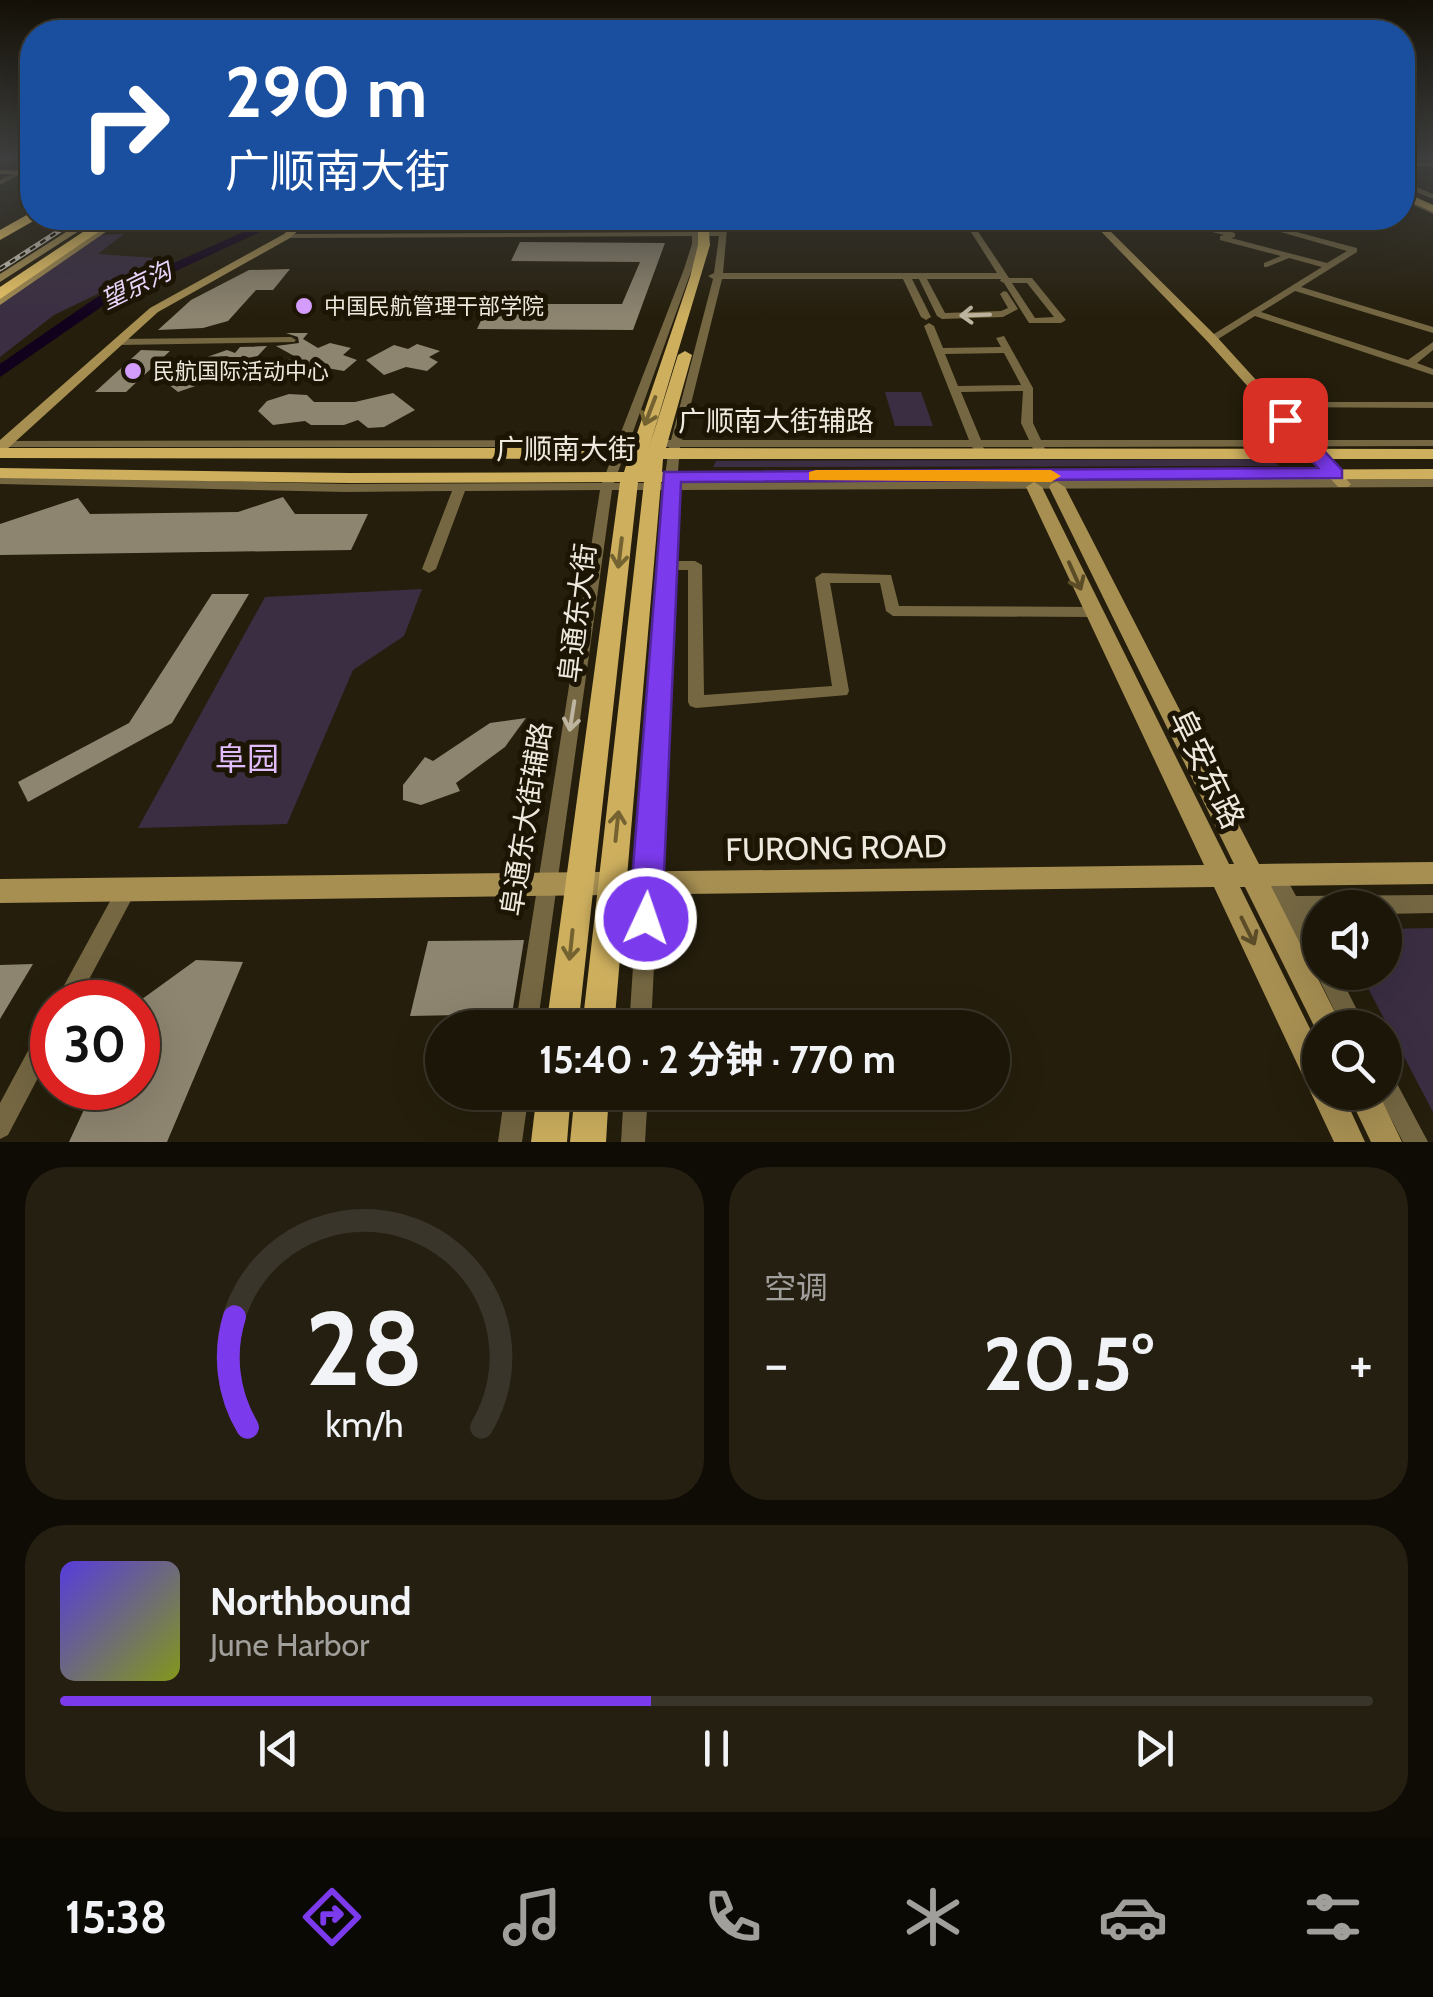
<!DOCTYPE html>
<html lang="zh">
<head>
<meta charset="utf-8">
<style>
  body { margin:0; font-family:Cabin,"Noto Sans SC",sans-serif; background:#251f12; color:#f1f3f6; height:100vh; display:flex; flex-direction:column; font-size:38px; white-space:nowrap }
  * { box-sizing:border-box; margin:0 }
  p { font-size:32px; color:#a09f9c }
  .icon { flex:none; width:55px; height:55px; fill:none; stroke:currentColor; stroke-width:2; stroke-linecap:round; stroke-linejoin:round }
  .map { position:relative; height:1142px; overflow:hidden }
  .side { display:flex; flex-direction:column; gap:25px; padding:25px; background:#0f0c05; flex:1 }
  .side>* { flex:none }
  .banner { position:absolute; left:20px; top:20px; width:1395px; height:210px; border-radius:40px; box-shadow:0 10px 40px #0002,0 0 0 2px #3a352a; background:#1a4fa0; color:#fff; overflow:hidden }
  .buttons { position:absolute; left:1302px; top:890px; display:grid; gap:20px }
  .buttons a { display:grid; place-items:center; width:100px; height:100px; border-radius:50%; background:#1c1609; box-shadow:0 10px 40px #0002,0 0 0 2px #3a352a; font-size:50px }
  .speed { position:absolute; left:30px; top:980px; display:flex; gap:20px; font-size:50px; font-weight:700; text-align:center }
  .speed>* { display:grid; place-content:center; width:130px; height:130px; border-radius:50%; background:#1c1609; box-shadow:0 10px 40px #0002,0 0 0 2px #3a352a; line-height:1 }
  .speed .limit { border:15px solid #d22; background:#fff; color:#111 }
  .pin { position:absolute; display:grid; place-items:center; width:85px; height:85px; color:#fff; margin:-42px; border-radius:20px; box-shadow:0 5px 15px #0006 }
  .me { position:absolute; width:110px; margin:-55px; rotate:3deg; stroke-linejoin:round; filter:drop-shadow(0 0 8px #0008) }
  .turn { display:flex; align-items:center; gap:35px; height:210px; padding:0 40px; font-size:45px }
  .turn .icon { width:130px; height:130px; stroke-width:2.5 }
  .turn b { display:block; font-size:70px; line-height:85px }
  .big { font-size:75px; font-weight:700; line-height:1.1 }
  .side .widget { flex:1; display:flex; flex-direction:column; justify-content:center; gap:15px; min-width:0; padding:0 35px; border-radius:40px; background:#251f12 }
  .side .dial { align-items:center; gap:0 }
  .dial svg { height:260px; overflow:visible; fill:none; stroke:#3a352a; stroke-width:7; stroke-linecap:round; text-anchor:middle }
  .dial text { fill:#f1f3f6; stroke:none }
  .song { display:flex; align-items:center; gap:30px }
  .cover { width:120px; height:120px; border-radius:15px; background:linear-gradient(135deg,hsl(250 70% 55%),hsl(70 70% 35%)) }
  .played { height:10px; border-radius:5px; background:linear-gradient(90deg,#7c3aed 45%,#3a352a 45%) }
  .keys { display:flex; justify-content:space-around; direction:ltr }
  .heat { display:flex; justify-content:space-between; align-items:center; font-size:55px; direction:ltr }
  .side .tiles { flex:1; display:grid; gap:25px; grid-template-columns:1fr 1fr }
  .widget:last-child { grid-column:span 2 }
  .trip { position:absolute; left:425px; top:1010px; width:585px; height:100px; border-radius:50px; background:#1c1609; box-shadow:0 10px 40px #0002,0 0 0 2px #3a352a; font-weight:700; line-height:100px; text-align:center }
  .dock { display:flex; height:160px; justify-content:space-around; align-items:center; background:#0b0904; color:#a09f9c }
  .dock .icon { width:70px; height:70px }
  .dock .on { color:#7c3aed }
  .dock b { font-size:45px; color:#f1f3f6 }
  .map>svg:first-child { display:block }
</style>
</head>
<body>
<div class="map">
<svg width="1433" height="1142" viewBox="0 0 1433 1142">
  <rect width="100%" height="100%" fill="#251e0c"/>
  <g fill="#3b2e43">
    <path d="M124,234L98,254L170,259L54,315L0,357V298L93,235Z"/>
    <path d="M885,392H921L933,426H895Z"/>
    <path d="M1270,459L1280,466L713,467L716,461Z"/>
    <path d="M422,589L404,636L353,670L287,824L138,828L265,597Z"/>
    <path d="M1433,928V1112L1360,973L1385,972V929Z"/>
  </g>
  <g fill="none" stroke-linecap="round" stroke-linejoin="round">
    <path fill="#12011d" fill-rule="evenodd" d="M275,218H290L107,303L0,377V364L97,297Z"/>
  </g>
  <g fill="#8e8570">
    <path d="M520,242L665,243L633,330L477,329L489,304H622L640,262L511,261Z"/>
    <path d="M290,269L273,290H256L228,321L203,328L158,330L191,300L249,270Z"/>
    <path d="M286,333H308L303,339L318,348L330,343L351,348L343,355L357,360L344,371L321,367L298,376L277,364L296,357L276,346L299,343L298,337Z"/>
    <path d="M417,344L440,351L429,357L438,362L427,371L406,367L384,375L366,360L394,345L408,349Z"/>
    <path d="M267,346L253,361L220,371L216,379L178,392L168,384L182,379L175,375L216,360L207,357L227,350L235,353L240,347Z"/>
    <path d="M141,350L170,351L126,392H95Z"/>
    <path d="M393,393L415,410L384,427L368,428L358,420L344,425H311L305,421L273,425L258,411L267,401L289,394L307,395L314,402H355Z"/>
    <path d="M283,497L295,514H368L351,550L0,555V524L78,498L90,514L238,512Z"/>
    <path d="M212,594H249L172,723L28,802L18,782L129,723Z"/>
    <path d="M526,718L505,747L456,783L460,791L421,805L403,800V785L425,757L433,761L490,723Z"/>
    <path d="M524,940L512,1014L410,1016L428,941Z"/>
    <path d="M196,960L243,962L167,1142H69L94,1088H138V1002Z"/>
    <path d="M33,964L0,1019V965Z"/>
  </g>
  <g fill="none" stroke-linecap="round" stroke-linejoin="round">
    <g fill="#756742" fill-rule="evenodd">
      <path d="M21,170L23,173L0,185V180Z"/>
      <path d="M1402,181L1433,194V199L1402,186Z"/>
      <path d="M1402,196L1433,209V214L1402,200Z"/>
      <path d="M693,218H700V232H719L720,218H728L723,273H997L962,218H969L1009,278H1032L1066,320L1061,323H1029L1004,283L1000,281L1001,279H927L945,313L1001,311L1008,308L1000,294L1004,291L1007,292L1018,309L1003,317L942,319L937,316L919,279H912L931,317L926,320L921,317L903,279H722L682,440H969L924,326L929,323L934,326L943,348L1001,347L996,338L1004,336L1033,388V423L1041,440H1433V446L1044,447L1047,453L1041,456L1037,455L1032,447H983L985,450L979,453L975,452L972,447H680L677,483L1433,479V487L676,490L673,561H695L702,565L704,695L832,686L815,578L822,573L891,575L899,606L1091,607L1098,612L1091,617L893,616L886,611L880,583H830L849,691L847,695L696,708L690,706L688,702V570H673L651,1028H629L664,490H612L537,1028H515L600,490L465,491L436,569L429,573L422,569L452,491L345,492L0,484V476L345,484L602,483L616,447H0V441L618,440L684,269L692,244V236L287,238L283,236L287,234L692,232ZM700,236H719L714,273L708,276L713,279L671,440H630L692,269L700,244ZM1012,283H1027L1054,317L1035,318ZM1004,353L1021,385L958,386L945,354ZM1023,391L1021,423L1029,440H981L961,392ZM627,447H669L664,483H614Z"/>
      <path d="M745,218H754L770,226L763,228Z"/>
      <path d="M992,218H999L1002,221L995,223Z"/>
      <path d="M1028,218H1036L1039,221L1032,223Z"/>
      <path d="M1063,218H1071L1073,220L1069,222Z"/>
      <path d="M1232,218H1243L1357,248V252L1301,287L1433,327V333L1295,291L1261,312L1408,360L1433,342V350L1417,363L1433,369V375L1255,316L1215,341H1209V337L1322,267L1289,258L1267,267H1264V263L1281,256L1220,240V236L1224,235L1185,225H1136L1132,223L1133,221H1185L1235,233V237L1231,238L1327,263L1347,251Z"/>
      <path d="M291,337L296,340L294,342L119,345L114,342L119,339Z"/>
      <path d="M1271,402H1433V408L1267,407L1266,405Z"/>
      <path d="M1275,867L1282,870L1296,896L1433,895V913L1385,914V908H1320V915H1306L1320,940V972H1338L1366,1028H1343L1319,979L1316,970L1313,968L1285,915H1267L1260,913L1257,906L1260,899L1276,897L1265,876L1268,870Z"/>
      <path d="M127,880L134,883L137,889L77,1002H55L120,883Z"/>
      <path d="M52,1018V1051L8,1135L0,1139V1103L44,1021Z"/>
      <path d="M1385,1072L1393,1076L1428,1142H1403L1377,1092H1385Z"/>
      <path d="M505,1092H529L522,1142H498Z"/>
      <path d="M624,1092H648L645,1142H621Z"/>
    </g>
    <g fill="#a78f52" fill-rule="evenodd">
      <rect x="1402" y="162" width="31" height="4"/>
      <path d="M0,170L32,171V175L0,174Z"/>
      <path d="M88,218H99L0,282V274Z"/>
      <path d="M116,218H126L0,305V297Z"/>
      <path d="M302,218H312L290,238L158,312L5,451L0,452V440L150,308L284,234Z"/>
      <path d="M1088,218H1097L1216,336L1348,481L1351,484L1348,487H1338L1208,342Z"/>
      <path d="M1034,482L1042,487L1229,864H1234L1049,487L1051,484L1057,482L1065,487L1259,864L1433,862V884L1271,886L1343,1028H1320V1038L1245,887H1240L1320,1049V1092H1342L1365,1142H1334L1214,887L0,903V879L1204,865L1026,487Z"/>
      <path d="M1347,1092H1378L1402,1142H1371Z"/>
    </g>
    <g fill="#cdaf5e" fill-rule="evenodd">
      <path d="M1402,191L1433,205V212L1402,198Z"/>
      <path d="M698,218H708L710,245L649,448L678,355L685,351L692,355L666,448L1433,449V459H663L662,472L1433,469V479L661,482L614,1028H582L644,482H638L578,1028H546L620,482L350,483L0,478V468L350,473L624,472L628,459L0,458V448H632L690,277L698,245Z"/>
      <path d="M537,1092H571L567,1142H531Z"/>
      <path d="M575,1092H609L606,1142H570Z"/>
    </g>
    <g fill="#f1cb68" fill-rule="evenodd">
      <path d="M32,212L37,219L0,240V230Z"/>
      <path d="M104,218H119L0,299V287Z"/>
    </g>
    <defs>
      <path id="rail" d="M0,269L79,218"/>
    </defs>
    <use href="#rail" stroke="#d2cdc1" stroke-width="5"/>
    <use href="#rail" stroke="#1c1504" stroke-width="2.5" stroke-dasharray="6" stroke-linecap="butt"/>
  </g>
  <defs><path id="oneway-shaft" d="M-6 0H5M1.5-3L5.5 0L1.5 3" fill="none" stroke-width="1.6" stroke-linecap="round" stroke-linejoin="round" transform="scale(2.5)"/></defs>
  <g stroke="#beb5a0">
    <use href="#oneway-shaft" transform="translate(975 315) rotate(178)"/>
    <use href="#oneway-shaft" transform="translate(572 716) rotate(99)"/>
  </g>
  <g stroke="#746231">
    <use href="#oneway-shaft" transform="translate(650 411) rotate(111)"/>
    <use href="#oneway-shaft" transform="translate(620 553) rotate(97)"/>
    <use href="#oneway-shaft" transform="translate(617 826) rotate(-84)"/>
    <use href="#oneway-shaft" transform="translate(571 945) rotate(96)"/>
  </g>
  <g stroke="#5b4c27">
    <use href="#oneway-shaft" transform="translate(1075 576) rotate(66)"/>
    <use href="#oneway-shaft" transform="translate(1248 931) rotate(64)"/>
  </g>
  <linearGradient id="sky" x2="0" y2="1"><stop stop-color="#141007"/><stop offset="0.5" stop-color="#404140"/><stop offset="1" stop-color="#404140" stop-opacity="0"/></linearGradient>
  <rect width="1433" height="317" fill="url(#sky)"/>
  <path fill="#7c3aed" stroke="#51269a" stroke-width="2.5" d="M1279,417H1292L1342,470V478L681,482L662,919L657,930L646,935L634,930L629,919L664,472L1318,468L1279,424Z"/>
  <path fill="#f59e0b" d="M816,470H1051L1061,476L1051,482L809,480V472Z"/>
  <g fill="#d49cfb" stroke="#1c1504" stroke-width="4">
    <circle cx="304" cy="306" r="10"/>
    <circle cx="133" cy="371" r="10"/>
  </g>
  <g text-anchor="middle" stroke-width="10" stroke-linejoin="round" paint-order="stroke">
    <g font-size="22" fill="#eee9de" stroke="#1c1504" text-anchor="start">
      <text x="324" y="314">中国民航管理干部学院</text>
      <text x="153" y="379">民航国际活动中心</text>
    </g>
    <g font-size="25" font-style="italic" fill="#ead4fb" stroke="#1c1504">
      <text transform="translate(136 285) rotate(-26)" y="9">望京沟</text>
    </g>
    <g font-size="28" fill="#eee9de" stroke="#1c1504">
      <text x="776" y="431">广顺南大街辅路</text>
      <text x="566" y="459">广顺南大街</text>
      <text transform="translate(577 613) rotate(-83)" y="10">阜通东大街</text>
      <text transform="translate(526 819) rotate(-81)" y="10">阜通东大街辅路</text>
    </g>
    <g font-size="32" fill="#e2bdfd" stroke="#1c1504">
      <text x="247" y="770">阜园</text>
    </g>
    <g font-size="32" fill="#eee9de" stroke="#1c1504">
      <text transform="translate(1207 769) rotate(64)" y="11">阜安东路</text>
      <text transform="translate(836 848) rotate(-1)" y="11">FURONG ROAD</text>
    </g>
  </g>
</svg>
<div class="buttons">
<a><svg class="icon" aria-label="sound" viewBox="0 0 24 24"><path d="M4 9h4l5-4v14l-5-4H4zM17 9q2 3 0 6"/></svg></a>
<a><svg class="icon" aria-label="search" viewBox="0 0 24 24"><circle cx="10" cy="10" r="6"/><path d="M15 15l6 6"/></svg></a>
</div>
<div class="speed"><div class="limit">30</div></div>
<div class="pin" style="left:1285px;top:420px;background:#d93025"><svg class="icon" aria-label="arrive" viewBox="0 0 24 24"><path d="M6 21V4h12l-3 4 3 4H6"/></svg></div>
<svg class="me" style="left:646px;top:919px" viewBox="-20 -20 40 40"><circle r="17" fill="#7c3aed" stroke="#fff" stroke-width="3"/><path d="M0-11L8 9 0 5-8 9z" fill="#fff"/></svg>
<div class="trip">15:40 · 2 分钟 · 770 m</div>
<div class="banner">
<div class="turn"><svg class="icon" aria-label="right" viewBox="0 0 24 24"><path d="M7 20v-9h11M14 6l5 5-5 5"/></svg><div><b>290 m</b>广顺南大街</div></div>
</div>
</div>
<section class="side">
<div class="tiles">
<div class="widget dial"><svg viewBox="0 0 100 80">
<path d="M14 69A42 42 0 1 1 86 69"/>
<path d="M14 69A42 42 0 0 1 10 35" stroke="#7c3aed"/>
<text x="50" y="56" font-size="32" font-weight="700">28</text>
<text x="50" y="72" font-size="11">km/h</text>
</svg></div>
<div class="widget"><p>空调</p>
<div class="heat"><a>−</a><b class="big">20.5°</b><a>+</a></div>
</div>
<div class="widget">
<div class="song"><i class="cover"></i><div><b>Northbound</b><p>June Harbor</p></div></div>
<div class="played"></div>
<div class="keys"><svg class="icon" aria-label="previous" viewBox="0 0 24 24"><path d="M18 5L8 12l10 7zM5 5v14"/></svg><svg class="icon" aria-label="pause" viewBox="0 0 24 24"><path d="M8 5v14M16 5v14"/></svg><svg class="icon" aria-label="next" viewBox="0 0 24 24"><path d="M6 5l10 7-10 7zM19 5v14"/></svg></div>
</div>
</div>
</section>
<nav class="dock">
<b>15:38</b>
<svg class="icon on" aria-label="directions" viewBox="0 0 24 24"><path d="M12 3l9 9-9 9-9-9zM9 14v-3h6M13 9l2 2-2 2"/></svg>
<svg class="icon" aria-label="music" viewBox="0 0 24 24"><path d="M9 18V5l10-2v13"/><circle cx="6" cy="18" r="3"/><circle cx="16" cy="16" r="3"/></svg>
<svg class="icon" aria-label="phone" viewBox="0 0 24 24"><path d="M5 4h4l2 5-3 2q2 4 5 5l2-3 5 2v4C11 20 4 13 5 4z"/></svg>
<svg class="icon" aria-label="climate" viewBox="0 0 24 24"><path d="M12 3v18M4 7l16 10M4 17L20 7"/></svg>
<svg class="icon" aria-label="car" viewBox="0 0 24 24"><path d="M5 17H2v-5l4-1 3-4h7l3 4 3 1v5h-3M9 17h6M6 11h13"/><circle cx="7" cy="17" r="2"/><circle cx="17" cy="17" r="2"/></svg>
<svg class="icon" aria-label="filters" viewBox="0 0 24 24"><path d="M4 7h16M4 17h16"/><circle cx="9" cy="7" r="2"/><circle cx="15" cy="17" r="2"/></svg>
</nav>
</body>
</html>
